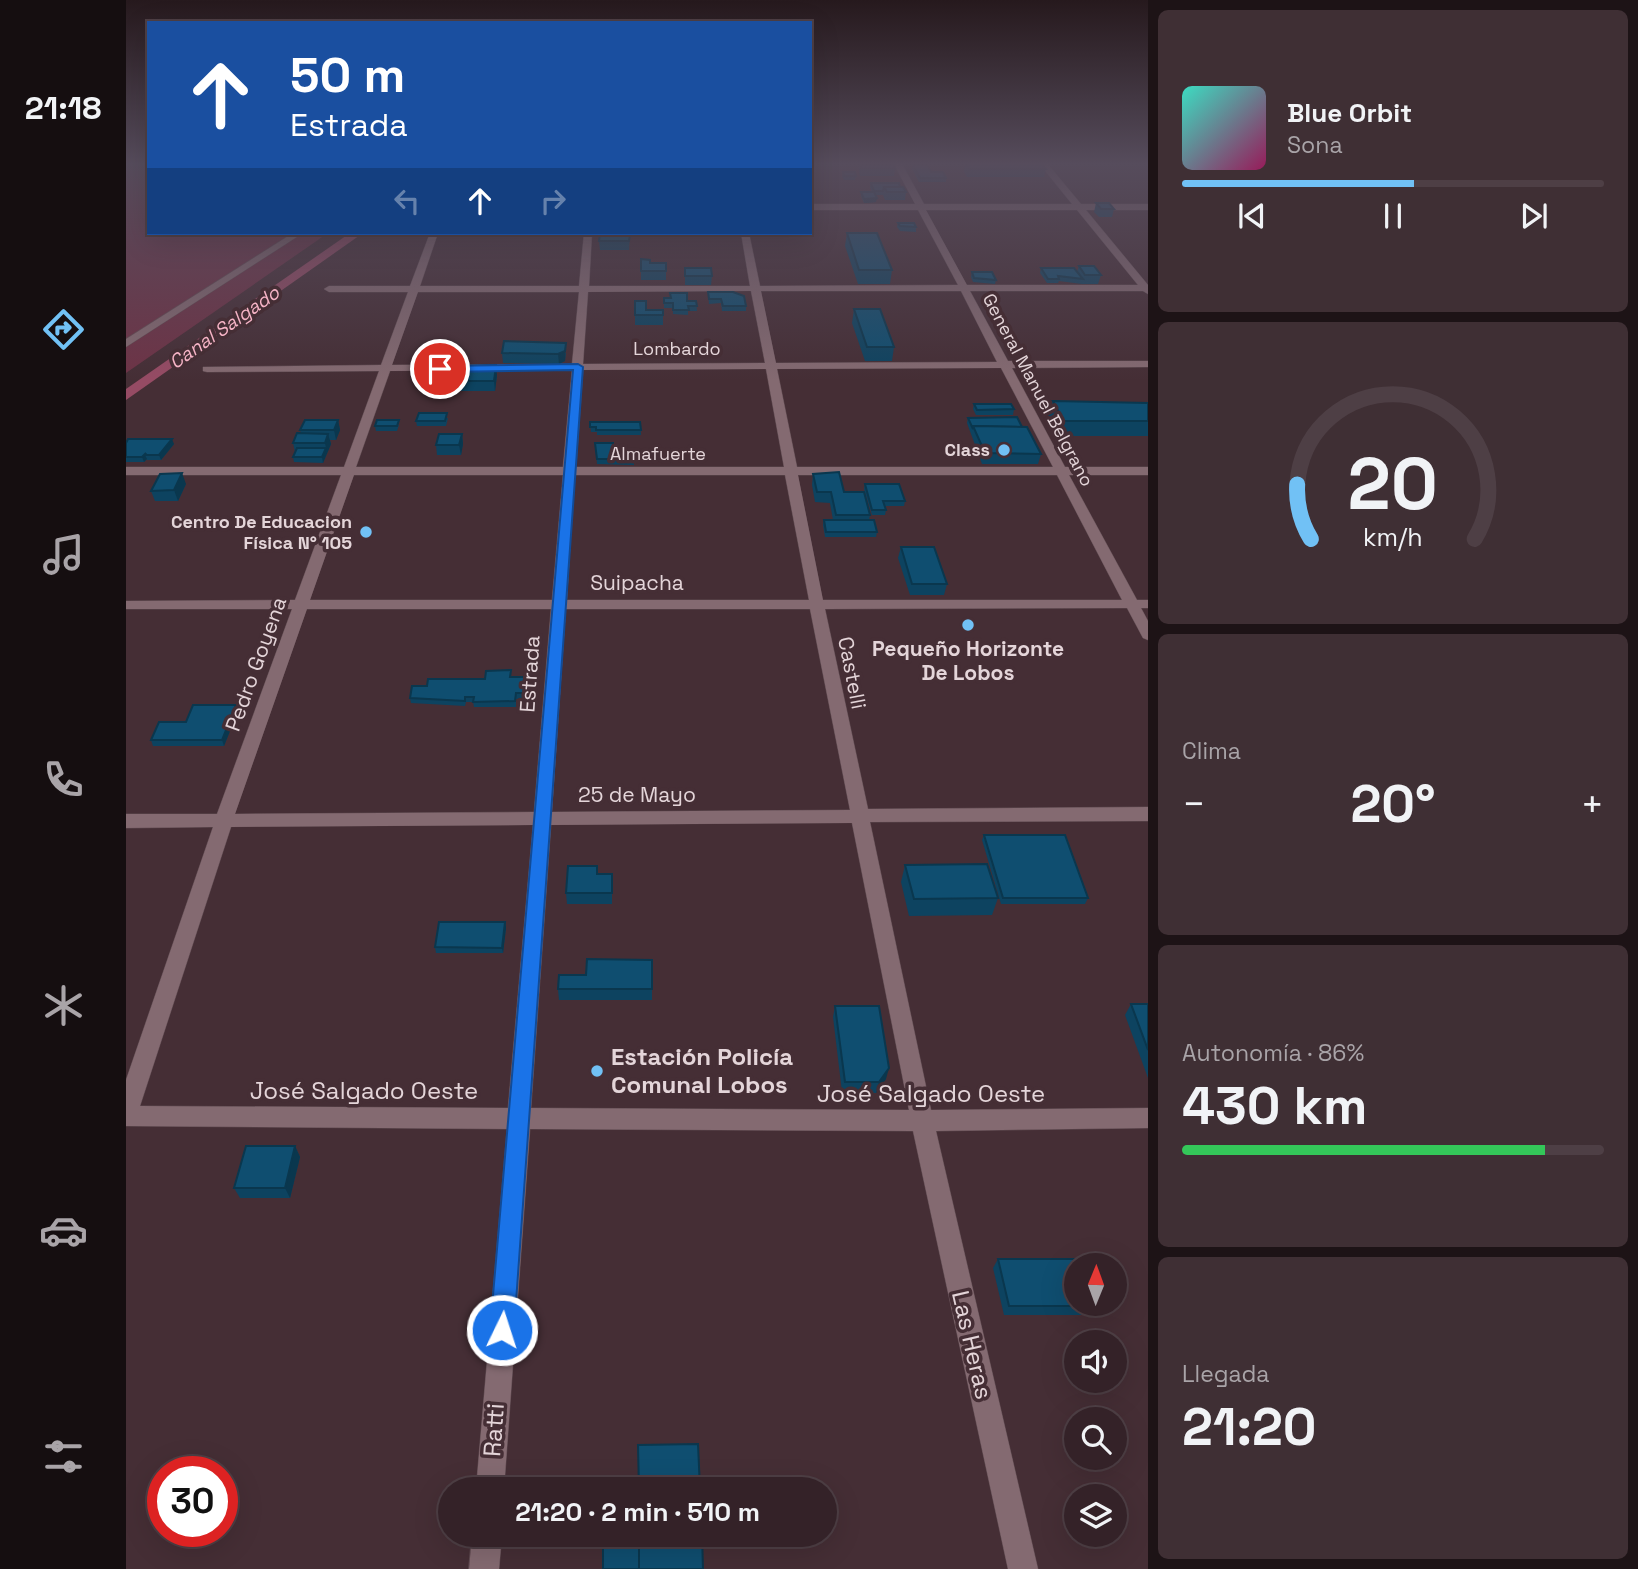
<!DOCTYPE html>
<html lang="es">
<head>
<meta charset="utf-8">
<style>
  body { margin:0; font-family:"Space Grotesk",sans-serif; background:#3f2f34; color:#f1f3f6; height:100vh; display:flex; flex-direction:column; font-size:26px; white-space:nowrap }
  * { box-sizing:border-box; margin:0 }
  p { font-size:23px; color:#a9a4a8 }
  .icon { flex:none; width:38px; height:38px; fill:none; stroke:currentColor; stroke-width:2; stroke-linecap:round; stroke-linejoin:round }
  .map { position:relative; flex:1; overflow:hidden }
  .panel { display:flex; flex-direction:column; gap:10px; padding:10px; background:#1d1316; width:490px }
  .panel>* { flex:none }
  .top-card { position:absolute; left:21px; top:21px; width:665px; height:214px; border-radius:0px; box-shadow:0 7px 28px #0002,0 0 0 2px #4e3f45; background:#1a4fa0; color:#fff; overflow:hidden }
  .needle { width:46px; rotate:1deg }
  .fabs { position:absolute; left:938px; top:1253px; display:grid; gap:14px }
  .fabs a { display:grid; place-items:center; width:63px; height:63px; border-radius:50%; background:#342228; box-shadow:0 7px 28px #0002,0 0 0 2px #4e3f45; font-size:35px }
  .speed { position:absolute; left:21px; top:1456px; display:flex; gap:14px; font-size:35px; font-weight:700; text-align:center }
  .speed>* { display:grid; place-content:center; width:91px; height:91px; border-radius:50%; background:#342228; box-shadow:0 7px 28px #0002,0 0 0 2px #4e3f45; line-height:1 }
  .speed .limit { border:10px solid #d22; background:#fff; color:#111 }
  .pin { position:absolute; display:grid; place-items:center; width:60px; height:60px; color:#fff; margin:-30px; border:4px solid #fff; border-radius:50%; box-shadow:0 2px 7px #0007 }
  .me { position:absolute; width:77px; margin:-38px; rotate:4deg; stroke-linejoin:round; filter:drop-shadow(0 0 5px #0008) }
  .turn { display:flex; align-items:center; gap:24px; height:147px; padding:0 28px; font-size:32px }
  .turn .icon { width:91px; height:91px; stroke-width:2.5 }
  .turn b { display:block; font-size:49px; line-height:60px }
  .lanes { display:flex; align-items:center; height:66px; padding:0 28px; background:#0003; justify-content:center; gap:35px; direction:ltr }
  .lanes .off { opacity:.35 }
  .big { font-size:52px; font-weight:800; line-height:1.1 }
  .panel .tile { flex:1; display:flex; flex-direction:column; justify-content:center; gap:10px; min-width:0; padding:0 24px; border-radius:10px; background:#3f2f34 }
  .panel .dial { align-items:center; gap:0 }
  .dial svg { height:182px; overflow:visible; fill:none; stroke:#4e3f45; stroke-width:7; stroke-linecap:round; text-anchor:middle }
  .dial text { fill:#f1f3f6; stroke:none }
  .song { display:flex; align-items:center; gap:21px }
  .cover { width:84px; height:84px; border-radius:10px; background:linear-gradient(135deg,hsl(170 70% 55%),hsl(330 70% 35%)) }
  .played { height:7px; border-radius:4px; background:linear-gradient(90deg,#71c1f5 55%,#4e3f45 55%) }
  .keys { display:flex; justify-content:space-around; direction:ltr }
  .heat { display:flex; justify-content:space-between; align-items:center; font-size:38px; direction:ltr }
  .charge { height:10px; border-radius:5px; background:linear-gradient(90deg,#34c759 86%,#4e3f45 0) }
  .trip { position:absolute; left:312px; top:1477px; width:399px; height:70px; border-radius:35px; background:#342228; box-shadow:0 7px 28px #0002,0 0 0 2px #4e3f45; font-weight:800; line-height:70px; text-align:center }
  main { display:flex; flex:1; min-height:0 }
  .menu { display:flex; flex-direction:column; width:126px; justify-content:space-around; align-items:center; background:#150e10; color:#a9a4a8 }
  .menu .icon { width:49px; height:49px }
  .menu .current { color:#71c1f5 }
  .menu b { font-size:32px; color:#f1f3f6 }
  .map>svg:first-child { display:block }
</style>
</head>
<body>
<main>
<nav class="menu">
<b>21:18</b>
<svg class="icon current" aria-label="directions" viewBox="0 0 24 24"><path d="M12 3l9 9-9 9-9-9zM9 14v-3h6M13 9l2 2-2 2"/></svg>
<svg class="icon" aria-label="music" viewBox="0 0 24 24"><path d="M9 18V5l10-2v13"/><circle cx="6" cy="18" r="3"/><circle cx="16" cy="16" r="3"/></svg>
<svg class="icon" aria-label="phone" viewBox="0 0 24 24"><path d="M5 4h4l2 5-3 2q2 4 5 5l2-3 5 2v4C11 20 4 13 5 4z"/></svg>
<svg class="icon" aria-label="climate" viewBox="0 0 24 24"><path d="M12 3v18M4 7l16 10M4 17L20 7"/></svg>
<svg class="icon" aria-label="car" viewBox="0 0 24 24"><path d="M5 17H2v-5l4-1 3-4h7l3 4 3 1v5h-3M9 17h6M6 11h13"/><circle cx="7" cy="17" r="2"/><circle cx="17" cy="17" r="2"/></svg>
<svg class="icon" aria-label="filters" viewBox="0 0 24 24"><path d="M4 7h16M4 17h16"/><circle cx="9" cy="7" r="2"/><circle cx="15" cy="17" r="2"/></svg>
</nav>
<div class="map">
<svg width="1022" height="1569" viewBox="0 0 1022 1569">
  <rect width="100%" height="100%" fill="#452e35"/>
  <path fill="#6d3346" d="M0,162H23V233H202L0,373Z"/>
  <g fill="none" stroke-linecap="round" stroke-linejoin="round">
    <path fill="#964b64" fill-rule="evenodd" d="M224,233H237L0,400V389Z"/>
    <defs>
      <g id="street">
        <path d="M767,162H775L798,204H946L912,162H920L955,204H1022V210H960L1022,285V294L1017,291H844L882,361H1022V367L886,368L939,467H1022V475H943L1011,600H1022V608H1015L1022,621V640L1017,638L1001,608L699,609L742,809L1022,807V821L744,822L805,1110L1022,1108V1128L810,1131L912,1569H882L787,1131L404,1129L378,1489H350L381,1129L0,1126V1080L87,827L0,828V814H91L166,609H0V601L169,600L215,475H0V467H218L253,371L81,372L77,371V367L255,365L282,292H203L198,289L203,286H284L304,233H312L294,286H453L458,233H466L463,286H624L615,233H623L634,286L832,285L792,210H684V204H789ZM800,210H951L1012,285H841ZM625,291L639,363L457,364L462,292ZM635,291H835L871,362L650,363ZM292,292H453L446,364L266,365ZM875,368L927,467H671L651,369ZM640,369L658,467H450L457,370ZM446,370L437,467H230L264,371ZM228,475H437L426,600H184ZM449,475H659L683,600H441ZM672,475H931L996,600H697ZM181,609H425L408,812L109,814ZM440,609H684L724,810L426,812ZM726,823L783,1110L405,1108L425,825ZM407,825L382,1108L14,1106L105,827Z"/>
        <path d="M167,233H177L0,347V339Z"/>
        <path d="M346,1535H376L373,1569H343Z"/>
      </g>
    </defs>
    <use href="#street" stroke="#5f4b51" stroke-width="1"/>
    <use href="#street" fill="#846a71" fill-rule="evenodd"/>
  </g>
  <g fill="#0d4360">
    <path d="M684,162H690L689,166H684Z"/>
    <path d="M841,162H915L920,169L918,177H841L838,171L839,163Z"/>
    <path d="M734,164L769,168L768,176H734L733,172Z"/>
    <path d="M787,165L820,178V182H793L786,169Z"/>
    <path d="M717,172L730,176L729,180H718L716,176Z"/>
    <path d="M745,183L774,187L780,192L779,200H759L757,195H749L750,202L738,203L735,196V192H746L744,187Z"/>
    <path d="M970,203L988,209L986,217H973L968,212Z"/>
    <path d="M772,223L790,227V232L774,231L771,227Z"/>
    <path d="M721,233L766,270L764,284H732L719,246Z"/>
    <path d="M504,235L503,250H474L473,241Z"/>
    <path d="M515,259L524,263H540V280H515Z"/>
    <path d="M953,266L975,275L972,284H956L933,281L932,283H921L914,273L915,268L951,272Z"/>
    <path d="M559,268L586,276L585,285H559Z"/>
    <path d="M846,272L870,280L869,284L847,282L845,277Z"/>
    <path d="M582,292L620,306V311H596L595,303L583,304Z"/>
    <path d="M538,298L561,301H570L571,311H562V315L547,314V308H538Z"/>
    <path d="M509,301L520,310H537V325H509Z"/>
    <path d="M728,309L768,347L766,361H739L726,323Z"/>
    <path d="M376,353H440L439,361L433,364L377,363Z"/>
    <path d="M371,375L369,391H331L330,381Z"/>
    <path d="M927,401L1022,403V436H932L922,416Z"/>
    <path d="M848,404L888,409L887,415H850L847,409Z"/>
    <path d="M322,418L320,426H291L290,421Z"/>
    <path d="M842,418L896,427L915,454L912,464H856L841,423Z"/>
    <path d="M212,420L214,430L210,440H204L205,444L197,463L168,462L167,457L169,452L167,443L175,433L174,430Z"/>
    <path d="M464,422H514L515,435H471V432H465Z"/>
    <path d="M273,425L271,431H250L249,426Z"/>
    <path d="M336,434L337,444L335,455H311L310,445Z"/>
    <path d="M0,443L48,444L35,460H21V459L18,462H0Z"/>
    <path d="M469,443L487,449H508V465L471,464Z"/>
    <path d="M687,474L718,492L744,515L743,520L751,532L750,537H699L697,525L698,520H707L704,503L689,502L686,485Z"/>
    <path d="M60,484L52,501H29L25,491Z"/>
    <path d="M739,484L779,501L778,506H759L760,510L759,515H746L738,489Z"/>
    <path d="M775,547L821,584L818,595H784L772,558Z"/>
    <path d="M386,677H401L400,699H390V707H348L347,702H340L339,706L285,703L284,698L301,686L359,679Z"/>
    <path d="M110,705L112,711L98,746H27L25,740L60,722Z"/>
    <path d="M858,835L962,898L959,904H875L856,840Z"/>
    <path d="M779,865L872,898L866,915L783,916L775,882Z"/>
    <path d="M472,874H486V904H441L440,893Z"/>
    <path d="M379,922L380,928L377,953H310L309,947Z"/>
    <path d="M526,960V1000H433L432,989L460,975Z"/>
    <path d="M1005,1004H1022V1078L999,1015Z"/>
    <path d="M709,1006L760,1079L750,1093L716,1092L707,1017Z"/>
    <path d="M169,1146L174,1157L164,1198H114L108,1188Z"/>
    <path d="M872,1259L982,1306L975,1315H878L867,1268Z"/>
  </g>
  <g fill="#0a374e">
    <path d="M751,198L750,202L738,203V199Z"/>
    <path d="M440,343L439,361L433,364L432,354Z"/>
    <path d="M370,365L371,375L369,391L368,381Z"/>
    <path d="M212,420L214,430L210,440L208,430Z"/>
    <path d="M202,434L205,444L197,463L196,457L200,448L199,443Z"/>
    <path d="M336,434L337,444L335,455L333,445Z"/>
    <path d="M46,439L48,444L35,460L33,455Z"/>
    <path d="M20,453L19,455L21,459L18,462L16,457Z"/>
    <path d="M56,473L60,484L52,501L48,490Z"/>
    <path d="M110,705L112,711L98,746L96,740Z"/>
    <path d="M379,922L380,928L377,953L376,948Z"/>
    <path d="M763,1068L760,1079L750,1093L753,1082Z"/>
    <path d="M169,1146L174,1157L164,1198L159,1188Z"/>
  </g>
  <g fill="#0f4e70" stroke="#0a374e" stroke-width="2">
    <path d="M839,163H915L920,169H843Z"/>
    <path d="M734,164H767L769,168H735Z"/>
    <path d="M787,165H801L805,172H817L820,178H794Z"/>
    <path d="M717,172H729L730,176H718Z"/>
    <path d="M745,183H773L774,187H758L757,191H748Z"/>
    <path d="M758,187H777L780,192H761Z"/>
    <path d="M735,192H748L751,198L738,199Z"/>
    <path d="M970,203H983L988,209H975Z"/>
    <path d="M772,223H788L790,227L774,226Z"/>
    <path d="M721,233H751L766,270H733Z"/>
    <path d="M474,234L504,235L503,241H473Z"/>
    <path d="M515,259L524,260V263H540V271H515Z"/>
    <path d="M953,266H968L975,275H959Z"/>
    <path d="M559,268H585L586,276H559Z"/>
    <path d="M915,268H948L957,279L932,276L933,279H922Z"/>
    <path d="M846,272H866L870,280L848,278Z"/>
    <path d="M582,292H607L618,296L620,306H597L595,299H583Z"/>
    <path d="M544,293H561V301H570L571,306H562L563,310H547V303H538V298H545Z"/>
    <path d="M509,301H520V310H537V315H509Z"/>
    <path d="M728,309H754L768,347H741Z"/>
    <path d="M378,341L440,343L439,351L432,354L376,353Z"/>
    <path d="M370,365L368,381H330L333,366Z"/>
    <path d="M927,401L1022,403V421H937Z"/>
    <path d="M848,404H885L888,409L851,410Z"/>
    <path d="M293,413H321L319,421H290Z"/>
    <path d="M891,417L896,427L847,426V429L842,418Z"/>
    <path d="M179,420H212L208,430H174Z"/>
    <path d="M251,420H273L271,426H249Z"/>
    <path d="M464,422H514L515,430H470V427H464Z"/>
    <path d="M847,426L901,427L915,454L859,453Z"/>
    <path d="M171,433L202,434L199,443H167Z"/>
    <path d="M313,434H336L333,445H310Z"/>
    <path d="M2,439H46L33,455H19L20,453L16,457H0V443Z"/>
    <path d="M469,443H487V449H508V459H471Z"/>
    <path d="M171,448H200L196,457H167Z"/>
    <path d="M713,472L718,492H738L744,515H710L705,492H691L687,474Z"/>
    <path d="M56,473L48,490L25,491L34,474Z"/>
    <path d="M739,484H773L779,501H757L760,510H746Z"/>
    <path d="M698,520H748L751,532H700Z"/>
    <path d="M775,547H808L821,584H786Z"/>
    <path d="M385,670L384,677H401L399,693H390L389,701L347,702L348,697H339V701L284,698L286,686H301L302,679H359L360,671Z"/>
    <path d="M67,705H110L96,740H25L33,722H60Z"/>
    <path d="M858,835H939L962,898H877Z"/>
    <path d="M861,864L872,898L788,899L779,865Z"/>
    <path d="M442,866H471V874H486V893H440Z"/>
    <path d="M313,922H379L376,948L309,947Z"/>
    <path d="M461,959L526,960V989H432L433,975H460Z"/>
    <path d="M1005,1004H1022V1050Z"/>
    <path d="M709,1006H753L763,1068L753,1082H719Z"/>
    <path d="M120,1146H169L159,1188H108Z"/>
    <path d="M872,1259H968L970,1265H950V1304H982V1306H883Z"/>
    <path d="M572,1444L574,1489H513L512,1445Z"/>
    <rect x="478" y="1488" width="35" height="1"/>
    <rect x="477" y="1535" width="36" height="34"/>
    <path d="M513,1535H576L577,1569H513Z"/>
  </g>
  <linearGradient id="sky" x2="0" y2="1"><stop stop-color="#26191d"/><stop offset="0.43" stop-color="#564c5c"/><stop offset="1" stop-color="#564c5c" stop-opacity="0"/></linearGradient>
  <rect width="1022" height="381" fill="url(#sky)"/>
  <path fill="#1a73e8" stroke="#114b97" stroke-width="2" d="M452,364L457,367L388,1330L384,1339L376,1342L367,1339L364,1330L447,370L314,372L309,369L314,366Z"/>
  <g fill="#71c1f5" stroke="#452e35" stroke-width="2.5">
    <circle cx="878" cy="450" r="7"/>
    <circle cx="240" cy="532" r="7"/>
    <circle cx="842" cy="625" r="7"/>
    <circle cx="471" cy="1071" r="7"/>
  </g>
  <g text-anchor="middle" stroke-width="7" stroke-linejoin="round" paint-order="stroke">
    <g font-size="18" fill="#e4d5d9" stroke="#452e35">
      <text x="551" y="355">Lombardo</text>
      <text transform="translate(912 390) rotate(62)" y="6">General Manuel Belgrano</text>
      <text x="532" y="460">Almafuerte</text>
    </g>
    <g font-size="18" font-weight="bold" fill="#e4d5d9" stroke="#452e35" text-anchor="end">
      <text x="864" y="456">Class</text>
      <text x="226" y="528">Centro De Educacion<tspan x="226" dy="21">Física N° 105</tspan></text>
    </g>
    <g font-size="19" font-style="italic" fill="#f6b4c6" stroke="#452e35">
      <text transform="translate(98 327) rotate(-35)" y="7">Canal Salgado</text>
    </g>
    <g font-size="21" fill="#e4d5d9" stroke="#452e35">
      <text x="511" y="590">Suipacha</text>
      <text transform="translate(130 664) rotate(-70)" y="7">Pedro Goyena</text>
      <text transform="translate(726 673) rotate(79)" y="7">Castelli</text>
      <text transform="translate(404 674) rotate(-86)" y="7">Estrada</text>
      <text x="511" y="802">25 de Mayo</text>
    </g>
    <g font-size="21" font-weight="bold" fill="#e4d5d9" stroke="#452e35">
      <text x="842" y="656">Pequeño Horizonte<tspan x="842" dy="24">De Lobos</tspan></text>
    </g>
    <g font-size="24" font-weight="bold" fill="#e4d5d9" stroke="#452e35" text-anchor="start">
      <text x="485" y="1065">Estación Policía<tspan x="485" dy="28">Comunal Lobos</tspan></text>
    </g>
    <g font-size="24" fill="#e4d5d9" stroke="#452e35">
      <text x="238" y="1099">José Salgado Oeste</text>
      <text x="805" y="1102">José Salgado Oeste</text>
      <text transform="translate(846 1345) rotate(77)" y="8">Las Heras</text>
      <text transform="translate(368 1430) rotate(-86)" y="8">Ratti</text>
    </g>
  </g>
</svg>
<div class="fabs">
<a><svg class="needle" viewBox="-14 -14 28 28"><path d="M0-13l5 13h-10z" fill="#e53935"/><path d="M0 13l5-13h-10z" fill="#a9a4a8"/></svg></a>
<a><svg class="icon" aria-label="sound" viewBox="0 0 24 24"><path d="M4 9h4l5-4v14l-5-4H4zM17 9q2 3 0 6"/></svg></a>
<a><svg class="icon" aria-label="search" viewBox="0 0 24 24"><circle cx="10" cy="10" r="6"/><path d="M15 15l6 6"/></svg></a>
<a><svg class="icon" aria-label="layers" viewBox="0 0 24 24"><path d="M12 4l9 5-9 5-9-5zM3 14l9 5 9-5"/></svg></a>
</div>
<div class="speed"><div class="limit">30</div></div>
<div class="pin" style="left:314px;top:369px;background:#d93025"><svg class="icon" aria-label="arrive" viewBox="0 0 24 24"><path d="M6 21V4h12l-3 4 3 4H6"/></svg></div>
<svg class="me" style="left:376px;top:1330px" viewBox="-20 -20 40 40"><circle r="17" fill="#1a73e8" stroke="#fff" stroke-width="3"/><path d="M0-11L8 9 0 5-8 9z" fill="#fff"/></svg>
<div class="trip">21:20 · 2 min · 510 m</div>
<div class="top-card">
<div class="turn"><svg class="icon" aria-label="ahead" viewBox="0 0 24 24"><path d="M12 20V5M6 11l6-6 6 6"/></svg><div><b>50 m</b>Estrada</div></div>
<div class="lanes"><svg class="icon off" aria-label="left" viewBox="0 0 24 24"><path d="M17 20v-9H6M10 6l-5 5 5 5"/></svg><svg class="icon" aria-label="ahead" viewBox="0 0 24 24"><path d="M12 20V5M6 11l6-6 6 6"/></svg><svg class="icon off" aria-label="right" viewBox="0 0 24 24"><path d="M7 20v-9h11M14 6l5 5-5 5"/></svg></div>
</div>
</div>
<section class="panel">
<div class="tile">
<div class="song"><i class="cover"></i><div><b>Blue Orbit</b><p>Sona</p></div></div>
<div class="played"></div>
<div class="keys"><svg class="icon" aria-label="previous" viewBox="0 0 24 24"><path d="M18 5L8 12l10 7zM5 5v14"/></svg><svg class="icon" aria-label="pause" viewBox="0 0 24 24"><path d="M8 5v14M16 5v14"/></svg><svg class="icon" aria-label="next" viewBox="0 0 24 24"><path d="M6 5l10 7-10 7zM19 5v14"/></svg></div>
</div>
<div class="tile dial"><svg viewBox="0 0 100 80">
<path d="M14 69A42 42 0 1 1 86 69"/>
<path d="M14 69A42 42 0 0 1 8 45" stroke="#71c1f5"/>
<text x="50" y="56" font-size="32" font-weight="700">20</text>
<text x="50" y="72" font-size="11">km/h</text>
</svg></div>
<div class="tile"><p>Clima</p>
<div class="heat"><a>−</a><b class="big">20°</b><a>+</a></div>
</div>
<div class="tile"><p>Autonomía · 86%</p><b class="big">430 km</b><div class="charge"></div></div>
<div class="tile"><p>Llegada</p><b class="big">21:20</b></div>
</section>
</main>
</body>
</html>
